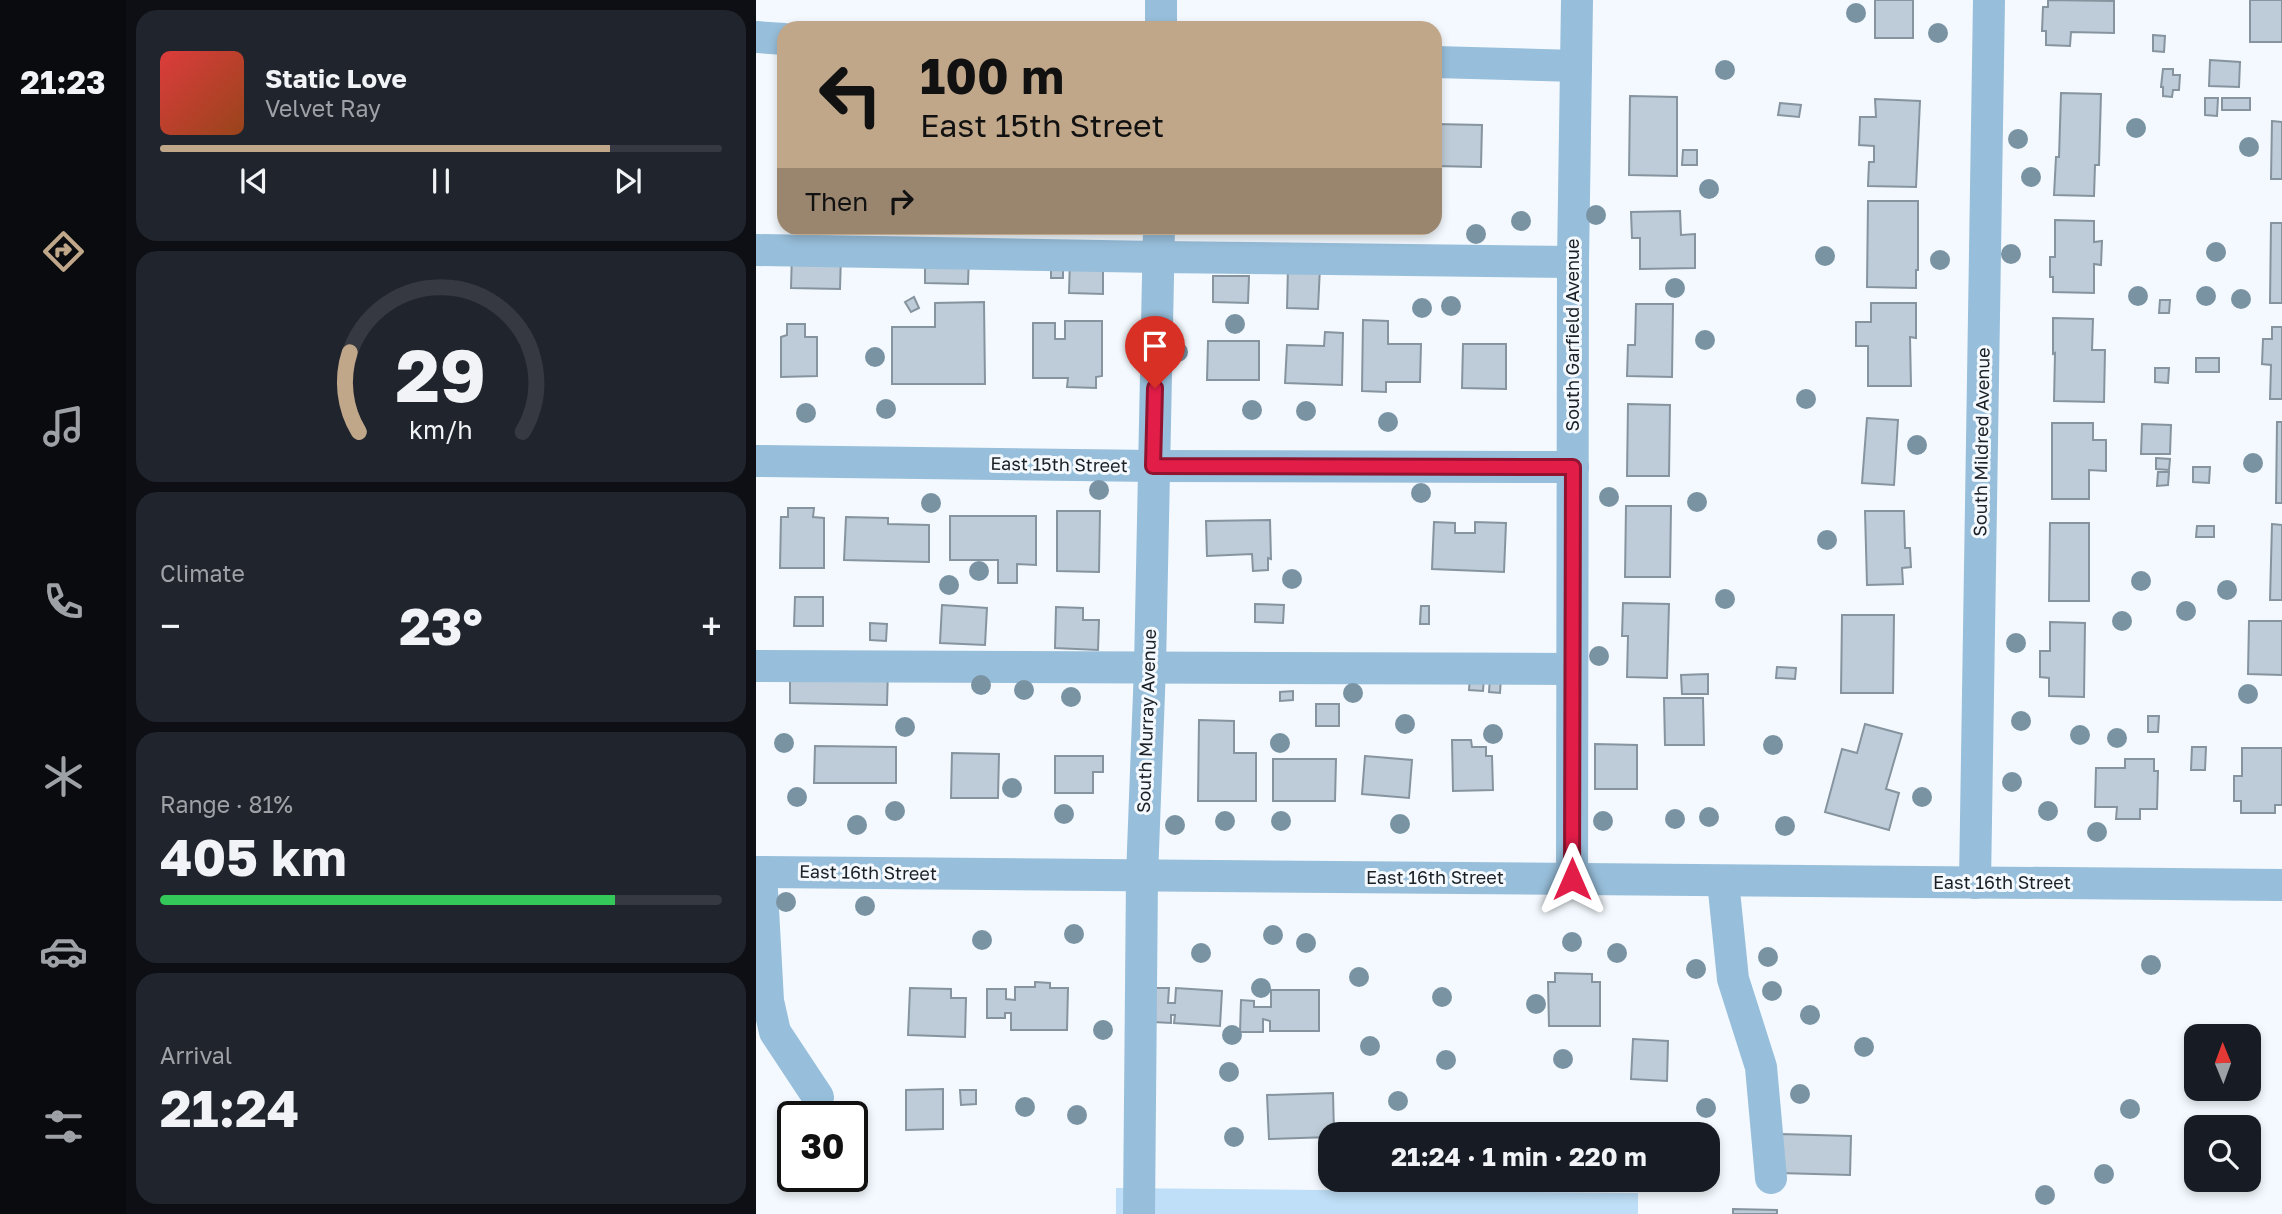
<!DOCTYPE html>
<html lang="en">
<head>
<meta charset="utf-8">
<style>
  body { margin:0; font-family:"Golos Text",sans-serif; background:#20242c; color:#f1f3f6; height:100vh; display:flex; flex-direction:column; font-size:26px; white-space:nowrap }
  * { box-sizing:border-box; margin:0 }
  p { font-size:23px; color:#9ea1a6 }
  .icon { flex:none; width:38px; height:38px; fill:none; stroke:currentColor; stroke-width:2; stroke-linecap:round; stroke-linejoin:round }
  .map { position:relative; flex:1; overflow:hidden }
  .sheet { display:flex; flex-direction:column; gap:10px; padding:10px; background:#0d0f14; width:630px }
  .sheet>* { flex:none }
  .top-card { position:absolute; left:21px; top:21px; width:665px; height:214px; border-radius:21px; box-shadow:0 4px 10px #0003; background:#c1a78a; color:#111; overflow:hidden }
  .needle { width:46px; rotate:359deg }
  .tools { position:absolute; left:1428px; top:1024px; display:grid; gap:14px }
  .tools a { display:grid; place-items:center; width:77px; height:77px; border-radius:14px; background:#171b24; box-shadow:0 4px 10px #0003; font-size:35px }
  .speed { position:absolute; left:21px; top:1101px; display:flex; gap:14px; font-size:35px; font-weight:700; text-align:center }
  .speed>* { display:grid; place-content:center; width:91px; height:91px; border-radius:50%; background:#171b24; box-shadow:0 4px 10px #0003; line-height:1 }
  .speed .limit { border:4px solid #111; border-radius:10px; background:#fff; color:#111 }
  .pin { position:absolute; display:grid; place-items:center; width:60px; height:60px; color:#fff; margin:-72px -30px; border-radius:50% 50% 50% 0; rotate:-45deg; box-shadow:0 0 7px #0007 }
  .pin .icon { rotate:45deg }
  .me { position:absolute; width:77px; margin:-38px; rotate:0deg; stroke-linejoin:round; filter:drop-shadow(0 0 5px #0008) }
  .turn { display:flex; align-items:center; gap:24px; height:147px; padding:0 28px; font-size:32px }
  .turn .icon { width:91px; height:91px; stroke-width:2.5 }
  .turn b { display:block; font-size:49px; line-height:60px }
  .then { display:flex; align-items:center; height:66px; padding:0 28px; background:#0003; gap:14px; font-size:26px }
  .big { font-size:52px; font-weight:700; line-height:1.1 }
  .sheet .card { flex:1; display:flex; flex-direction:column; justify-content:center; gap:10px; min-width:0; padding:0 24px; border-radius:21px; background:#20242c }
  .sheet .dial { align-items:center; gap:0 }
  .dial svg { height:182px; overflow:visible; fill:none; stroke:#363941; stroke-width:7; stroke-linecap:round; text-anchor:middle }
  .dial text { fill:#f1f3f6; stroke:none }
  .song { display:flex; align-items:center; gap:21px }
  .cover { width:84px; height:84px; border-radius:10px; background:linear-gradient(135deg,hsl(0 70% 55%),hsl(20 70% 35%)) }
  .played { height:7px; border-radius:4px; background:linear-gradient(90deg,#c1a78a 80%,#363941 80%) }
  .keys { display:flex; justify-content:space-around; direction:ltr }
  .heat { display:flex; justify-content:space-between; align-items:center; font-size:38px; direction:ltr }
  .charge { height:10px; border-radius:5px; background:linear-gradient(90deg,#34c759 81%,#363941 0) }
  .trip { position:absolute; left:562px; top:1122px; width:402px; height:70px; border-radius:21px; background:#171b24; box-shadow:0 4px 10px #0003; font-weight:700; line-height:70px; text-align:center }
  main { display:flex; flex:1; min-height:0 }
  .tabs { display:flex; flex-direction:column; width:126px; justify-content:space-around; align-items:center; background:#090b0e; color:#9ea1a6 }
  .tabs .icon { width:49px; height:49px }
  .tabs .on { color:#c1a78a }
  .tabs b { font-size:32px; color:#f1f3f6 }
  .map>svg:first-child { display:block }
</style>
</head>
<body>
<main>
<nav class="tabs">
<b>21:23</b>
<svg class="icon on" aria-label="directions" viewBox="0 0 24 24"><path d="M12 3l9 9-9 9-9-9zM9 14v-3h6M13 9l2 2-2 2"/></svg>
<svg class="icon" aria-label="music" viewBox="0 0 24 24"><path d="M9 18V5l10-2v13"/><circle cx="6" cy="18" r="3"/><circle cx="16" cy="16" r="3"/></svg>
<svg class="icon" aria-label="phone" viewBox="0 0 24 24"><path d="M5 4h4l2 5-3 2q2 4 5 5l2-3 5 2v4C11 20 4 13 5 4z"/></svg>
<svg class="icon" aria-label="climate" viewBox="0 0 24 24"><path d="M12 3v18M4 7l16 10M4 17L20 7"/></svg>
<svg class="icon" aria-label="car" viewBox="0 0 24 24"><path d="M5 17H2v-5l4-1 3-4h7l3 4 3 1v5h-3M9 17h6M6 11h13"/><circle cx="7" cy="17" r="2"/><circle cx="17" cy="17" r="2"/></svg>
<svg class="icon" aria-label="filters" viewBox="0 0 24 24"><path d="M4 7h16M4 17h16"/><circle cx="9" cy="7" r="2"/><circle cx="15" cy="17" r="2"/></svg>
</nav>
<section class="sheet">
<div class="card">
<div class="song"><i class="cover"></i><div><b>Static Love</b><p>Velvet Ray</p></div></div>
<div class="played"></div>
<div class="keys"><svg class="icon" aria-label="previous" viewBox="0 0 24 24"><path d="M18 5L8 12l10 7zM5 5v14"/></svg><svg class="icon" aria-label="pause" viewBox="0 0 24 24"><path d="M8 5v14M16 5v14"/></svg><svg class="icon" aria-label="next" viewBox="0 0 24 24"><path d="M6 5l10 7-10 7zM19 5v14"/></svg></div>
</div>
<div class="card dial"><svg viewBox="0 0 100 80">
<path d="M14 69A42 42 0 1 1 86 69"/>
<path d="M14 69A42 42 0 0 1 10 34" stroke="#c1a78a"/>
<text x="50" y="56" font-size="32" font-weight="700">29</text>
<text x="50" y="72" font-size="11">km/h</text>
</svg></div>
<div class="card"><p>Climate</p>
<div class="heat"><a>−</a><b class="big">23°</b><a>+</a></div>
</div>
<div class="card"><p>Range · 81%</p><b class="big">405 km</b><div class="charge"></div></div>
<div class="card"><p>Arrival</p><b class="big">21:24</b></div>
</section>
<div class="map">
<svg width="1526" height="1214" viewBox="0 0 1526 1214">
  <rect width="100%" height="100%" fill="#f3f9fe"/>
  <path fill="#bedff7" d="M360,1188L882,1193V1214H360Z"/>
  <g fill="#bdccd8" stroke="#86949f" stroke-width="2">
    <rect x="1119" y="0" width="38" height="38"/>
    <path d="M1292,0L1358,1V33L1315,32L1314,46L1290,45V31H1286L1287,7H1292Z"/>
    <rect x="1494" y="0" width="32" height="42"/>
    <path d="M1397,35L1409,36L1408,52L1397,51Z"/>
    <path d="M1454,60L1484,62L1483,87L1453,86Z"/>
    <path d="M1407,69H1417V75H1424L1423,90H1417L1416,97L1407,96V87H1405Z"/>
    <path d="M1305,93L1345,94L1343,165H1339L1338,196L1298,195L1300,157H1303Z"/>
    <path d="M874,96L921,97V176L873,175Z"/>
    <path d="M1449,98H1462L1461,116L1449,115Z"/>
    <rect x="1466" y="98" width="28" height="12"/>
    <path d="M1119,99L1164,101L1160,187L1112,186L1113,162H1118V146L1103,145L1104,117H1120Z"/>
    <path d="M1024,103L1045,105L1043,117L1022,115Z"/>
    <path d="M1516,121L1526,122V179H1515Z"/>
    <path d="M679,124L726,125L725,167L679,166Z"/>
    <path d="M927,150H941V165H926Z"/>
    <path d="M1112,201H1162V270H1160V288L1111,287Z"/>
    <path d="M924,211L925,235L939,234V268L884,269V238H876L875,212Z"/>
    <path d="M1299,220L1338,221V242L1346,241L1345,265L1338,264V293L1297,292V277H1294V257H1299Z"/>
    <path d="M1515,223H1526V303H1514Z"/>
    <path d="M36,253L85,254L84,289L35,288Z"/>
    <path d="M169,255H213L212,284L169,283Z"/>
    <path d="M314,259H347V294L313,293Z"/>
    <path d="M295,265L307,266V278H295Z"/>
    <path d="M532,266L564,267L562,309L531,308Z"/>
    <path d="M457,276H493L492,303L457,302Z"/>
    <path d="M158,297L163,308L155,312L149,302Z"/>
    <path d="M1404,300H1414L1413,313H1403Z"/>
    <path d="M228,302L229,384H136V327H179V303Z"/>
    <path d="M1115,303H1160V338L1154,337L1155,386H1112V346H1100V322H1115Z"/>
    <path d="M880,304H917L916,377L871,376L872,345H879Z"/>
    <path d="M1297,318L1337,319L1336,350H1349L1348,402L1298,401L1299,353L1297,354Z"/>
    <path d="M607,320L632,321V344H665L664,382H630V392L606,391Z"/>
    <path d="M309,321H346V376L340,377V388L311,387L312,378H277V323H299V339H309Z"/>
    <path d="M31,324H49V337H61V376L25,377V337L31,335Z"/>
    <path d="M1516,327H1526V399H1514L1515,365L1506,364L1507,339H1516Z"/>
    <path d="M569,332L587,333L586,385L529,383L531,345L568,346Z"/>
    <path d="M452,341H503V380H451Z"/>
    <path d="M707,344H750V389L706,388Z"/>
    <rect x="1440" y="358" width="23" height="14"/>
    <path d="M1399,368H1413L1412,383L1399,382Z"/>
    <path d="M872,404L914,405L913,476H871Z"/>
    <path d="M1111,418L1142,420L1138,485L1106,483Z"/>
    <path d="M1521,422H1526V503H1520Z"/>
    <path d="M1296,423H1337V440H1350V471L1333,470V499H1296Z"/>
    <path d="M1386,424L1415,425L1414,454H1385Z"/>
    <path d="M1400,458L1414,459L1413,470L1400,469Z"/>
    <path d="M1437,467H1454L1453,483L1437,482Z"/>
    <path d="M1402,472H1413L1412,485L1401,486Z"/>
    <path d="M870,506H915L914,577H869Z"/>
    <path d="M32,508H58L57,517L68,518V568H24L25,517H32Z"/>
    <path d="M301,511H344L343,572L301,571Z"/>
    <path d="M1109,511H1148L1149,548H1154L1155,567L1146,568L1147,584L1111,585Z"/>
    <path d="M194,516H280V565L261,564V583H242V560H194Z"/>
    <path d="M90,517L132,518V524L173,525V562L88,560Z"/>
    <path d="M514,520L515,559L512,558V570L497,571L496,554L451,556L450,521Z"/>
    <path d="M678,522L699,523V533H719V522L750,523L748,572L676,569Z"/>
    <path d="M1294,523H1333V601H1293Z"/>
    <path d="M1516,524L1526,525V600H1514Z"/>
    <path d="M1441,526H1458V537H1440Z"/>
    <path d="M39,597H67V626H38Z"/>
    <path d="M867,603L913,604L911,678L871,677L872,636H866Z"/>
    <path d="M499,604L528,605L527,623L499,622Z"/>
    <path d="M186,605L231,608L229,645L184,643Z"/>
    <path d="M665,606H673V624H664Z"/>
    <path d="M300,607L327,608V620H343L342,650L299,648Z"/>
    <path d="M1086,615H1138L1137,693H1085Z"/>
    <path d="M1493,621H1526V675L1492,674Z"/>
    <path d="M1294,622L1329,623L1328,697L1293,696V678L1284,677V651H1294Z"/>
    <path d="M114,623L131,624L130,641L114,640Z"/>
    <path d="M1021,667L1040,668L1039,679L1020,678Z"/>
    <path d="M34,668L132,669L131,705L34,703Z"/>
    <path d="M952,674V694H926L925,675Z"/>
    <path d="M714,676L728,677L727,691L713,690Z"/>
    <path d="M734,677H745L744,693L733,692Z"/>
    <path d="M537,691V700L524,701V692Z"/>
    <path d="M908,698H947L948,745H909Z"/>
    <rect x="560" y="704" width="23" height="22"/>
    <path d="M1392,716H1403L1402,732H1392Z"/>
    <path d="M443,720L478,721V753H500V801H442Z"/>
    <path d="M1109,724L1146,734L1130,789L1143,793L1133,830L1069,812L1086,749L1101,753Z"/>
    <path d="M696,740H715L716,747H730V756H736L737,790L697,791Z"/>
    <path d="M839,744L881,745V789H839Z"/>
    <path d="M59,746L140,747V783H58Z"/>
    <path d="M1436,747H1450L1449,770H1435Z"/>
    <path d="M1486,748H1526V805H1519V813H1485V801H1478V776H1486Z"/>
    <path d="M196,753L243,754L242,798H195Z"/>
    <path d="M299,756H347V772H337V793H299Z"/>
    <path d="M609,756L656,760L653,798L606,794Z"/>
    <path d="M517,759H580L579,801H517Z"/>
    <path d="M1369,759H1398V771H1402L1401,809H1384V819H1360L1361,807H1339L1340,768H1369Z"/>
    <path d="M799,973L836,974V982H844V1026H793L792,982H799Z"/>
    <path d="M279,982L294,983V988H312L311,1030H255V1013H249V1018H231V989H250V999L259,1000V987H279Z"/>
    <path d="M154,988L195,989V998H210L209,1037L152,1035Z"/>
    <path d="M399,988H413L412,1003H419L420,988L466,991L464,1026L418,1023L419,1015H415V1023L397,1022Z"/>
    <path d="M515,990H563V1031H514V1021L507,1019V1032H484L485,1000L498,1001V1007H515Z"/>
    <path d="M877,1039L912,1041L911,1081L875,1079Z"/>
    <path d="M187,1089V1129L150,1130V1090Z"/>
    <path d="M204,1090H220V1104L205,1105Z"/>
    <path d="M577,1093L578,1134H574V1137L513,1139L511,1095Z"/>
    <path d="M1024,1134L1095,1136L1094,1175L1023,1173Z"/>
    <path d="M977,1209L1021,1210V1214H977Z"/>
  </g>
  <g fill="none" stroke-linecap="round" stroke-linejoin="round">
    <g stroke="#97beda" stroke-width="32">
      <path d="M405,0V28"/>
      <path d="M0,37L28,39"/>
      <path d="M679,62L820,66"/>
      <path d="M0,250L402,257L817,262"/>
      <path d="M0,461L397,466L817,467"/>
      <path d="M0,666L816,669"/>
      <path d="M0,872L1526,885"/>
      <path d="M5,872L12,1001L19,1032L62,1097"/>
      <path d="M816,879L817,262L821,0"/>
      <path d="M967,881L977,979L1005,1067L1015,1178"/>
      <path d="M1219,883L1233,0"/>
      <path d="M383,1214L386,876L394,667L403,228"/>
    </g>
  </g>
  <g fill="#7a93a3">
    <circle cx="1100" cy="13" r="10"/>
    <circle cx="1182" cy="33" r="10"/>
    <circle cx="969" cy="70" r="10"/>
    <circle cx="1380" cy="128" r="10"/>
    <circle cx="1262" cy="139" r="10"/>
    <circle cx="1493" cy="147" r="10"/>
    <circle cx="1275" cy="177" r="10"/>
    <circle cx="953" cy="189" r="10"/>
    <circle cx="840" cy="215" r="10"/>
    <circle cx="765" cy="221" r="10"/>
    <circle cx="720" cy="234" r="10"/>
    <circle cx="1460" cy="252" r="10"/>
    <circle cx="1255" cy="254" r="10"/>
    <circle cx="1069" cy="256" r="10"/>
    <circle cx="1184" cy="260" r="10"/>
    <circle cx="919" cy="288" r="10"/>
    <circle cx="1382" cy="296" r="10"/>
    <circle cx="1450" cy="296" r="10"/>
    <circle cx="1485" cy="299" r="10"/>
    <circle cx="695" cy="306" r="10"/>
    <circle cx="666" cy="308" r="10"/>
    <circle cx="479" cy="324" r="10"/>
    <circle cx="949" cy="340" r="10"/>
    <circle cx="422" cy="352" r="10"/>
    <circle cx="119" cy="357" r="10"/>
    <circle cx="1050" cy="399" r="10"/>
    <circle cx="130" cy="409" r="10"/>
    <circle cx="496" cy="410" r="10"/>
    <circle cx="550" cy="411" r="10"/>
    <circle cx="50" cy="413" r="10"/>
    <circle cx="632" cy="422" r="10"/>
    <circle cx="1161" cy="445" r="10"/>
    <circle cx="1497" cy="463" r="10"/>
    <circle cx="343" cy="490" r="10"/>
    <circle cx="665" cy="493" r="10"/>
    <circle cx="853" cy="497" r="10"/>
    <circle cx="941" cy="502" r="10"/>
    <circle cx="175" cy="503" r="10"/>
    <circle cx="1071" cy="540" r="10"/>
    <circle cx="223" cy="571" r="10"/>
    <circle cx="536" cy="579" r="10"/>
    <circle cx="1385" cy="581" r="10"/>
    <circle cx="193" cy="585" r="10"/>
    <circle cx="1471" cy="590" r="10"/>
    <circle cx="969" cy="599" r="10"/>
    <circle cx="1430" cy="611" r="10"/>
    <circle cx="1366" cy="621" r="10"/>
    <circle cx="1260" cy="643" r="10"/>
    <circle cx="843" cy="656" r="10"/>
    <circle cx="225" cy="685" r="10"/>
    <circle cx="268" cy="690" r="10"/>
    <circle cx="597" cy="693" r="10"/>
    <circle cx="1492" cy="694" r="10"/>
    <circle cx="315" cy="697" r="10"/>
    <circle cx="1265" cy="721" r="10"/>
    <circle cx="649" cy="724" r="10"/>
    <circle cx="149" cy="727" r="10"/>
    <circle cx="737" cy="734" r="10"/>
    <circle cx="1324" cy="735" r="10"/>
    <circle cx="1361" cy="738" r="10"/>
    <circle cx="28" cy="743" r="10"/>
    <circle cx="524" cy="743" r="10"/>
    <circle cx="1017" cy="745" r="10"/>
    <circle cx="1256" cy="782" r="10"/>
    <circle cx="256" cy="788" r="10"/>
    <circle cx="41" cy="797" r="10"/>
    <circle cx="1166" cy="797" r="10"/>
    <circle cx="139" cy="811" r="10"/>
    <circle cx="1292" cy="811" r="10"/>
    <circle cx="308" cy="814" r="10"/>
    <circle cx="953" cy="817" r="10"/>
    <circle cx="919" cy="819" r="10"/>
    <circle cx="469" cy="821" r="10"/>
    <circle cx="525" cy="821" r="10"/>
    <circle cx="847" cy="821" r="10"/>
    <circle cx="644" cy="824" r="10"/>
    <circle cx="101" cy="825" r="10"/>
    <circle cx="419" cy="825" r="10"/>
    <circle cx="1029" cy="826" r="10"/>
    <circle cx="1341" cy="832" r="10"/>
    <circle cx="30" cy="902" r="10"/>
    <circle cx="109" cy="906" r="10"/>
    <circle cx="318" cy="934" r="10"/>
    <circle cx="517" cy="935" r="10"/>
    <circle cx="226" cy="940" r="10"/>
    <circle cx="816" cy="942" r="10"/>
    <circle cx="550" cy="943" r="10"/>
    <circle cx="445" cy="953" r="10"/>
    <circle cx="861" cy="953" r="10"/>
    <circle cx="1012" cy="957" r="10"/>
    <circle cx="1395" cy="965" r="10"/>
    <circle cx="940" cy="969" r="10"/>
    <circle cx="603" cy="977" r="10"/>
    <circle cx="505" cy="988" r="10"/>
    <circle cx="1016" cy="991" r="10"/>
    <circle cx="686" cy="997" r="10"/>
    <circle cx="780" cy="1004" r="10"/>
    <circle cx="1054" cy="1015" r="10"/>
    <circle cx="347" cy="1030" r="10"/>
    <circle cx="476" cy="1035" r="10"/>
    <circle cx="614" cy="1046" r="10"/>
    <circle cx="1108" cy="1047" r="10"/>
    <circle cx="807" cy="1059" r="10"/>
    <circle cx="690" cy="1060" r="10"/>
    <circle cx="473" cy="1072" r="10"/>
    <circle cx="1044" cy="1094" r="10"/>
    <circle cx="642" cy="1101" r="10"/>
    <circle cx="269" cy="1107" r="10"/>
    <circle cx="950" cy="1108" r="10"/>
    <circle cx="1374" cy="1109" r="10"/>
    <circle cx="321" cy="1115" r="10"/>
    <circle cx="478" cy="1137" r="10"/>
    <circle cx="1348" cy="1174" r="10"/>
    <circle cx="1289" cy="1195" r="10"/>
  </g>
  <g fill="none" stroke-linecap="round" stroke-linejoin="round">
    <defs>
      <path id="route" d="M399,388L397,466L817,467L816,879"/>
    </defs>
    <use href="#route" stroke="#92132f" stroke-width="18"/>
    <use href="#route" stroke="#e11d48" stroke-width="12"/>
  </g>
  <g text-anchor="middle" stroke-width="6" stroke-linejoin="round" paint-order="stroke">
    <g font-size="18" fill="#1a2024" stroke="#f3f9fe">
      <text transform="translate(817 335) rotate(-90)" y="6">South Garfield Avenue</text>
      <text transform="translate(1226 442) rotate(-89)" y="6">South Mildred Avenue</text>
      <text transform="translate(303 465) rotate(1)" y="6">East 15th Street</text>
      <text transform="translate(391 721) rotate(-88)" y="6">South Murray Avenue</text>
      <text transform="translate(112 873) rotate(1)" y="6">East 16th Street</text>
      <text x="679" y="884">East 16th Street</text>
      <text x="1246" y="889">East 16th Street</text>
    </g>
  </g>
</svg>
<div class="tools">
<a><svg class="needle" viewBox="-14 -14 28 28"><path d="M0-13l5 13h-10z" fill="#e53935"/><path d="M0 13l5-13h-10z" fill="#9ea1a6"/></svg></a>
<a><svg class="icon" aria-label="search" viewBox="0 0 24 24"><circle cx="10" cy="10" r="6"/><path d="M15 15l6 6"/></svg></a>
</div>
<div class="speed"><div class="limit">30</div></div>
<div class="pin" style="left:399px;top:388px;background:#d93025"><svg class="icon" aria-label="arrive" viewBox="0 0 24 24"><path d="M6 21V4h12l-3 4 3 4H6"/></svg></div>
<svg class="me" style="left:816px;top:879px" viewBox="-20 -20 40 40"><path d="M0-17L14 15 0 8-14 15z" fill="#e11d48" stroke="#fff" stroke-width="4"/></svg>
<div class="trip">21:24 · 1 min · 220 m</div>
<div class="top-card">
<div class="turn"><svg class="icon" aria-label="left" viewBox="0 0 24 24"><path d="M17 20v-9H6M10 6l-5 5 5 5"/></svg><div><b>100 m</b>East 15th Street</div></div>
<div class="then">Then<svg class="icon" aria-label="right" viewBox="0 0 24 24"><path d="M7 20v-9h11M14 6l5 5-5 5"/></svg></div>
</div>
</div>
</main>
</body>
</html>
